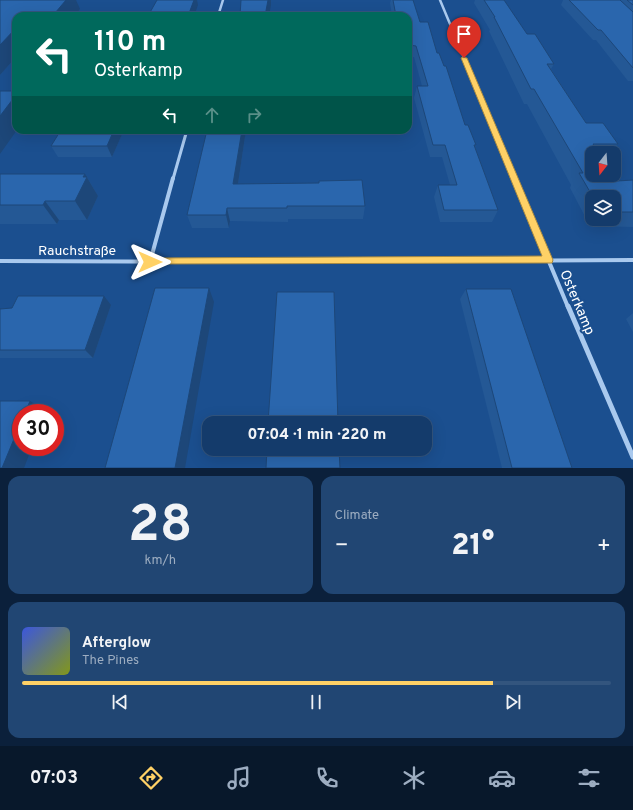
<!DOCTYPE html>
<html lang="en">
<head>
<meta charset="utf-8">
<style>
  body { margin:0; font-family:Overpass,sans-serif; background:#214673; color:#f1f3f6; height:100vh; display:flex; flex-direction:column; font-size:15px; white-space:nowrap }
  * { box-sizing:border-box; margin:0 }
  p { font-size:13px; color:#9dadc1 }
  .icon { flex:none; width:22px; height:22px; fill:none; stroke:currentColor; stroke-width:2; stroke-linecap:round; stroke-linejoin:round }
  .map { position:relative; height:468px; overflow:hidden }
  .drawer { display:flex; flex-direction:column; gap:8px; padding:8px; background:#0b203b; flex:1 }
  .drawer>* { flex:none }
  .top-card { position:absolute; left:12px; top:12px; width:400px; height:122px; border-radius:12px; box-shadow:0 4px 16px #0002,0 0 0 1px #33557e; background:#00695c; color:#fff; overflow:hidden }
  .needle { width:26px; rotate:197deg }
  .tools { position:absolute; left:585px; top:146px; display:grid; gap:8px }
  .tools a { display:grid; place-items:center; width:36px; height:36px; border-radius:8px; background:#143b6b; box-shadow:0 4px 16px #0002,0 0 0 1px #33557e; font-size:20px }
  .speed { position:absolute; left:12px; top:404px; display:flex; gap:8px; font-size:20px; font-weight:700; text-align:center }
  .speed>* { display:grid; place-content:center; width:52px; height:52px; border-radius:50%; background:#143b6b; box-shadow:0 4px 16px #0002,0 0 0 1px #33557e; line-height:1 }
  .speed .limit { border:6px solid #d22; background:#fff; color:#111 }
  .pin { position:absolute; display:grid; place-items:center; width:34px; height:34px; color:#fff; margin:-41px -17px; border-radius:50% 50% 50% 0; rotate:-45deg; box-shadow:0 0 4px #0007 }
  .pin .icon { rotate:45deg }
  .me { position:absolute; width:44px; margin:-22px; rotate:90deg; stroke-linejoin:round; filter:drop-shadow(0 0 3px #0008) }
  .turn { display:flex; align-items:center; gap:14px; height:84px; padding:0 16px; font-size:18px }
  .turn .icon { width:52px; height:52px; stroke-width:2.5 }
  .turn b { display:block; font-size:28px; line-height:34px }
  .lanes { display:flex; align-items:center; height:38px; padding:0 16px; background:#0003; justify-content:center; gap:20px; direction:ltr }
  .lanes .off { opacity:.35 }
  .big { font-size:30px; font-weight:800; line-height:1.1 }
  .drawer .widget { flex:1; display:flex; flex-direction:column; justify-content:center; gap:6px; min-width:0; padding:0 14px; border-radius:12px; background:#214673 }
  .drawer .dial { align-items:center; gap:0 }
  .dial b { font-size:52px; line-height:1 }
  .song { display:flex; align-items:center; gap:12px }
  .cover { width:48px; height:48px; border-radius:6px; background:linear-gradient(135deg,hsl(230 70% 55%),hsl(70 70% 35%)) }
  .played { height:4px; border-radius:2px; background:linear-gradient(90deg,#ffd166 80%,#33557e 80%) }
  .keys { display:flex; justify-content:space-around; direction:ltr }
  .heat { display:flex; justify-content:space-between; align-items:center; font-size:22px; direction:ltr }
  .drawer .tiles { flex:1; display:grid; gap:8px; grid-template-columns:1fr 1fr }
  .widget:last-child { grid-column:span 2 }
  .trip { position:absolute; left:202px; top:416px; width:230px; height:40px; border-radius:12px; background:#143b6b; box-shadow:0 4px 16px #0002,0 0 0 1px #33557e; font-weight:800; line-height:40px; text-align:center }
  .tabs { display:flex; height:64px; justify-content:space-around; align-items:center; background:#08182b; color:#9dadc1 }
  .tabs .icon { width:28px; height:28px }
  .tabs .active { color:#ffd166 }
  .tabs b { font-size:18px; color:#f1f3f6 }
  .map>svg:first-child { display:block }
</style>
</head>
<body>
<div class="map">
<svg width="633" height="468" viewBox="0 0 633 468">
  <rect width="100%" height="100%" fill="#1b4f8f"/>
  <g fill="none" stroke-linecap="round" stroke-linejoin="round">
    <g stroke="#a9c9ee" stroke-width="2.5">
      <path d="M440,0L473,79"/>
      <path d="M218,16L223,0"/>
    </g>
    <g stroke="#a9c9ee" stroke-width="3">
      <path d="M473,78L515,179"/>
      <path d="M173,179L187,130"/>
    </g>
    <g stroke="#a9c9ee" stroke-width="4">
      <path d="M514,178L568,307"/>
      <path d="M0,261L259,262L633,260"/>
      <path d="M150,262L173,178"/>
    </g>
    <path stroke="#a9c9ee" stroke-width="5" d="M568,306L633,457"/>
  </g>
  <g fill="#245895" fill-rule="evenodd">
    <path d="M0,0L80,9L75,16H16V57L0,75Z"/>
    <path d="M391,0H413L420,22L437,53L465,125L476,145L475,147L498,210L492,222H440L434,197L438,185H450L442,157H430L414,98L417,86H422L414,57H408V16H392L390,3Z"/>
    <path d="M475,0H504L527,34L554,64L551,69L586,123L618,144L612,153H592L617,181L633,180V227L590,226L570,188L571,185L527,104H524L489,31L490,30L474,3ZM592,197H614V219H592Z"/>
    <path d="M563,0H620V1V0H633V81H628L596,40H593L561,5Z"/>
    <path d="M61,130H124L112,157H58L51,146Z"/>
    <path d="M207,130H267H246L238,184L365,206L363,219H288V222L230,221L229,228H192L187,215Z"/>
    <path d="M0,174L87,177L98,196L87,220H59L57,224H0Z"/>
    <path d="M466,289L572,468H502L460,299Z"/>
    <path d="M111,305L93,358H0V309Z"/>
    <path d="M633,313V332L626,319Z"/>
  </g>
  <g fill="#1d4779">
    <path d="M66,0H76L80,9L75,16H57L55,13Z"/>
    <path d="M194,0H197L198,5L194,16H188Z"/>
    <path d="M268,0H271V5L269,16H265Z"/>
    <path d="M30,13L32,16H27Z"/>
    <path d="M16,28V57L0,75V45Z"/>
    <path d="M16,95V130H17L0,154V116Z"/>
    <path d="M114,130H124L112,157L107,146Z"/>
    <path d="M242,130H246L236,197L233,184Z"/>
    <path d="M85,174L98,196L87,220L75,201Z"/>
    <path d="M45,201L59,220L57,224L43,205Z"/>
    <path d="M227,208L230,221L229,228L226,215Z"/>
    <path d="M209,288L214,302L185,468H175Z"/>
    <path d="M104,296L111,305L93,358L85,350Z"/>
    <path d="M30,401L46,411L45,413H25Z"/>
    <path d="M21,422V447H32L24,468H2Z"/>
  </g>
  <g fill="#2a66ad" stroke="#1d4779">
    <path d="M0,0H66L55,13H30L27,16H16V28L0,45Z"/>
    <path d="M157,0H194L188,16H148Z"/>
    <path d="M241,0H268L265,16H240Z"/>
    <path d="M393,0H413L420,22H428L437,53H439L444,66H446L465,125H468L476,145H474L498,210H444L438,185H457L445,145H433L417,86H428L416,46L409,45L408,42V16H396Z"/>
    <path d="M484,0H504L527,34H535L554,64H547L586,123H603L618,144H593L599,153H592V175H613L617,181L633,180V212H614V197H593L579,173H583L534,89H531L494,17H495Z"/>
    <path d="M569,0H620L633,12V68L601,30H598Z"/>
    <path d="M627,0H633V5Z"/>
    <path d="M0,91H16V95L0,116Z"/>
    <path d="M61,130H114L107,146H51Z"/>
    <path d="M207,130H242L233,184L319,183V181L362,180L365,206H287V208H227L226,215H187Z"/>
    <path d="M0,174H85L83,177H87L75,201H45L43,205H0Z"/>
    <path d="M155,288H209L175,468H105Z"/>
    <path d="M466,289H511L572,468H512Z"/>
    <path d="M277,292H334L338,423H268Z"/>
    <path d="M18,296H104L85,350H0V309L12,308Z"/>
    <path d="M0,401H30L25,413H21V422L2,468H0Z"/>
    <path d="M267,449H339L340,468H266Z"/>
  </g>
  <path fill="#ffd166" stroke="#a68842" d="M462,57L467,58L553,260L552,263L147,264L145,262L147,259L150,258L542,256L461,58Z"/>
  <g text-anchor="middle" stroke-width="4" stroke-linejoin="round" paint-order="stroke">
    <g font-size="14" fill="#fff" stroke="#1b4f8f">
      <text x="77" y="255">Rauchstraße</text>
      <text transform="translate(578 302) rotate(67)" y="5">Osterkamp</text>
    </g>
  </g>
</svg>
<div class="tools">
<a><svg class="needle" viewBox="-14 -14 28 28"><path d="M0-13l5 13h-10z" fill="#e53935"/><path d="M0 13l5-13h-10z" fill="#9dadc1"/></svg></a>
<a><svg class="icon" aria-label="layers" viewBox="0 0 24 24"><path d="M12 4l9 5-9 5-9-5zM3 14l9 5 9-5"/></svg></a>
</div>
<div class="speed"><div class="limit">30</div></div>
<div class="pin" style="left:464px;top:58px;background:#d93025"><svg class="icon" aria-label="arrive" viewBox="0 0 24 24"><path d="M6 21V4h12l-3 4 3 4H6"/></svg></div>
<svg class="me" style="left:150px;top:262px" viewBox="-20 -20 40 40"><path d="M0-17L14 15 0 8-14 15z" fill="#ffd166" stroke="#fff" stroke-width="4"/></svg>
<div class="trip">07:04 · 1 min · 220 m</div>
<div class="top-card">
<div class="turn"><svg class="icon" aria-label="left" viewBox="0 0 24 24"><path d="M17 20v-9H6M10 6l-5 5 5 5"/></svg><div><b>110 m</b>Osterkamp</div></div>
<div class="lanes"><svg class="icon" aria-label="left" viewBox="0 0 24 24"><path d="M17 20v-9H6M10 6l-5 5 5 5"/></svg><svg class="icon off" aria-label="ahead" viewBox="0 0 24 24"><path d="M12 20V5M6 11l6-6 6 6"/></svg><svg class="icon off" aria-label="right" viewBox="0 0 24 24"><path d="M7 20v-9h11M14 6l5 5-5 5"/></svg></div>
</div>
</div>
<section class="drawer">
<div class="tiles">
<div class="widget dial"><b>28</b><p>km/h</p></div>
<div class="widget"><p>Climate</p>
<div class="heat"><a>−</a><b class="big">21°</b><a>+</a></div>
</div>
<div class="widget">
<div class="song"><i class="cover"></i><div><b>Afterglow</b><p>The Pines</p></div></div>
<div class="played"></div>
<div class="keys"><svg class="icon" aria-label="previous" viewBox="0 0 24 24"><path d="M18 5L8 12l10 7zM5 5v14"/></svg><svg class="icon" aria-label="pause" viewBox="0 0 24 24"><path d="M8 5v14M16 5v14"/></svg><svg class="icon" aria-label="next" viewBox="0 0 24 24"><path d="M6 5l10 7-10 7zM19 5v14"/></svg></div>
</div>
</div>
</section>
<nav class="tabs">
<b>07:03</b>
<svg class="icon active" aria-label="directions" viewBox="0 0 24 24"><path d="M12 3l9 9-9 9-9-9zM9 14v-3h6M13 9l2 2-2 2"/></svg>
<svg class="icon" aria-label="music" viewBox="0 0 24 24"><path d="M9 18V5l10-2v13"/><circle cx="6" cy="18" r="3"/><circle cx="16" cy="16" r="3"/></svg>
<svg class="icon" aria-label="phone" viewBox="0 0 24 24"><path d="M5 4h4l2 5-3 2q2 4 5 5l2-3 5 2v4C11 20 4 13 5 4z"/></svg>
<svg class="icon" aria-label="climate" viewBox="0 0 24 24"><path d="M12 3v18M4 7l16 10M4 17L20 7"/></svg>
<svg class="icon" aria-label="car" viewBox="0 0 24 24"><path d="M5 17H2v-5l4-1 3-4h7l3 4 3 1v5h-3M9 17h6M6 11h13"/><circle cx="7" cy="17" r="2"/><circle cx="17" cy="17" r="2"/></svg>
<svg class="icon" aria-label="filters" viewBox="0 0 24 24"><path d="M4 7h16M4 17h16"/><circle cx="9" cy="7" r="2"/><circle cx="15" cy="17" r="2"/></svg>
</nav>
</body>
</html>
